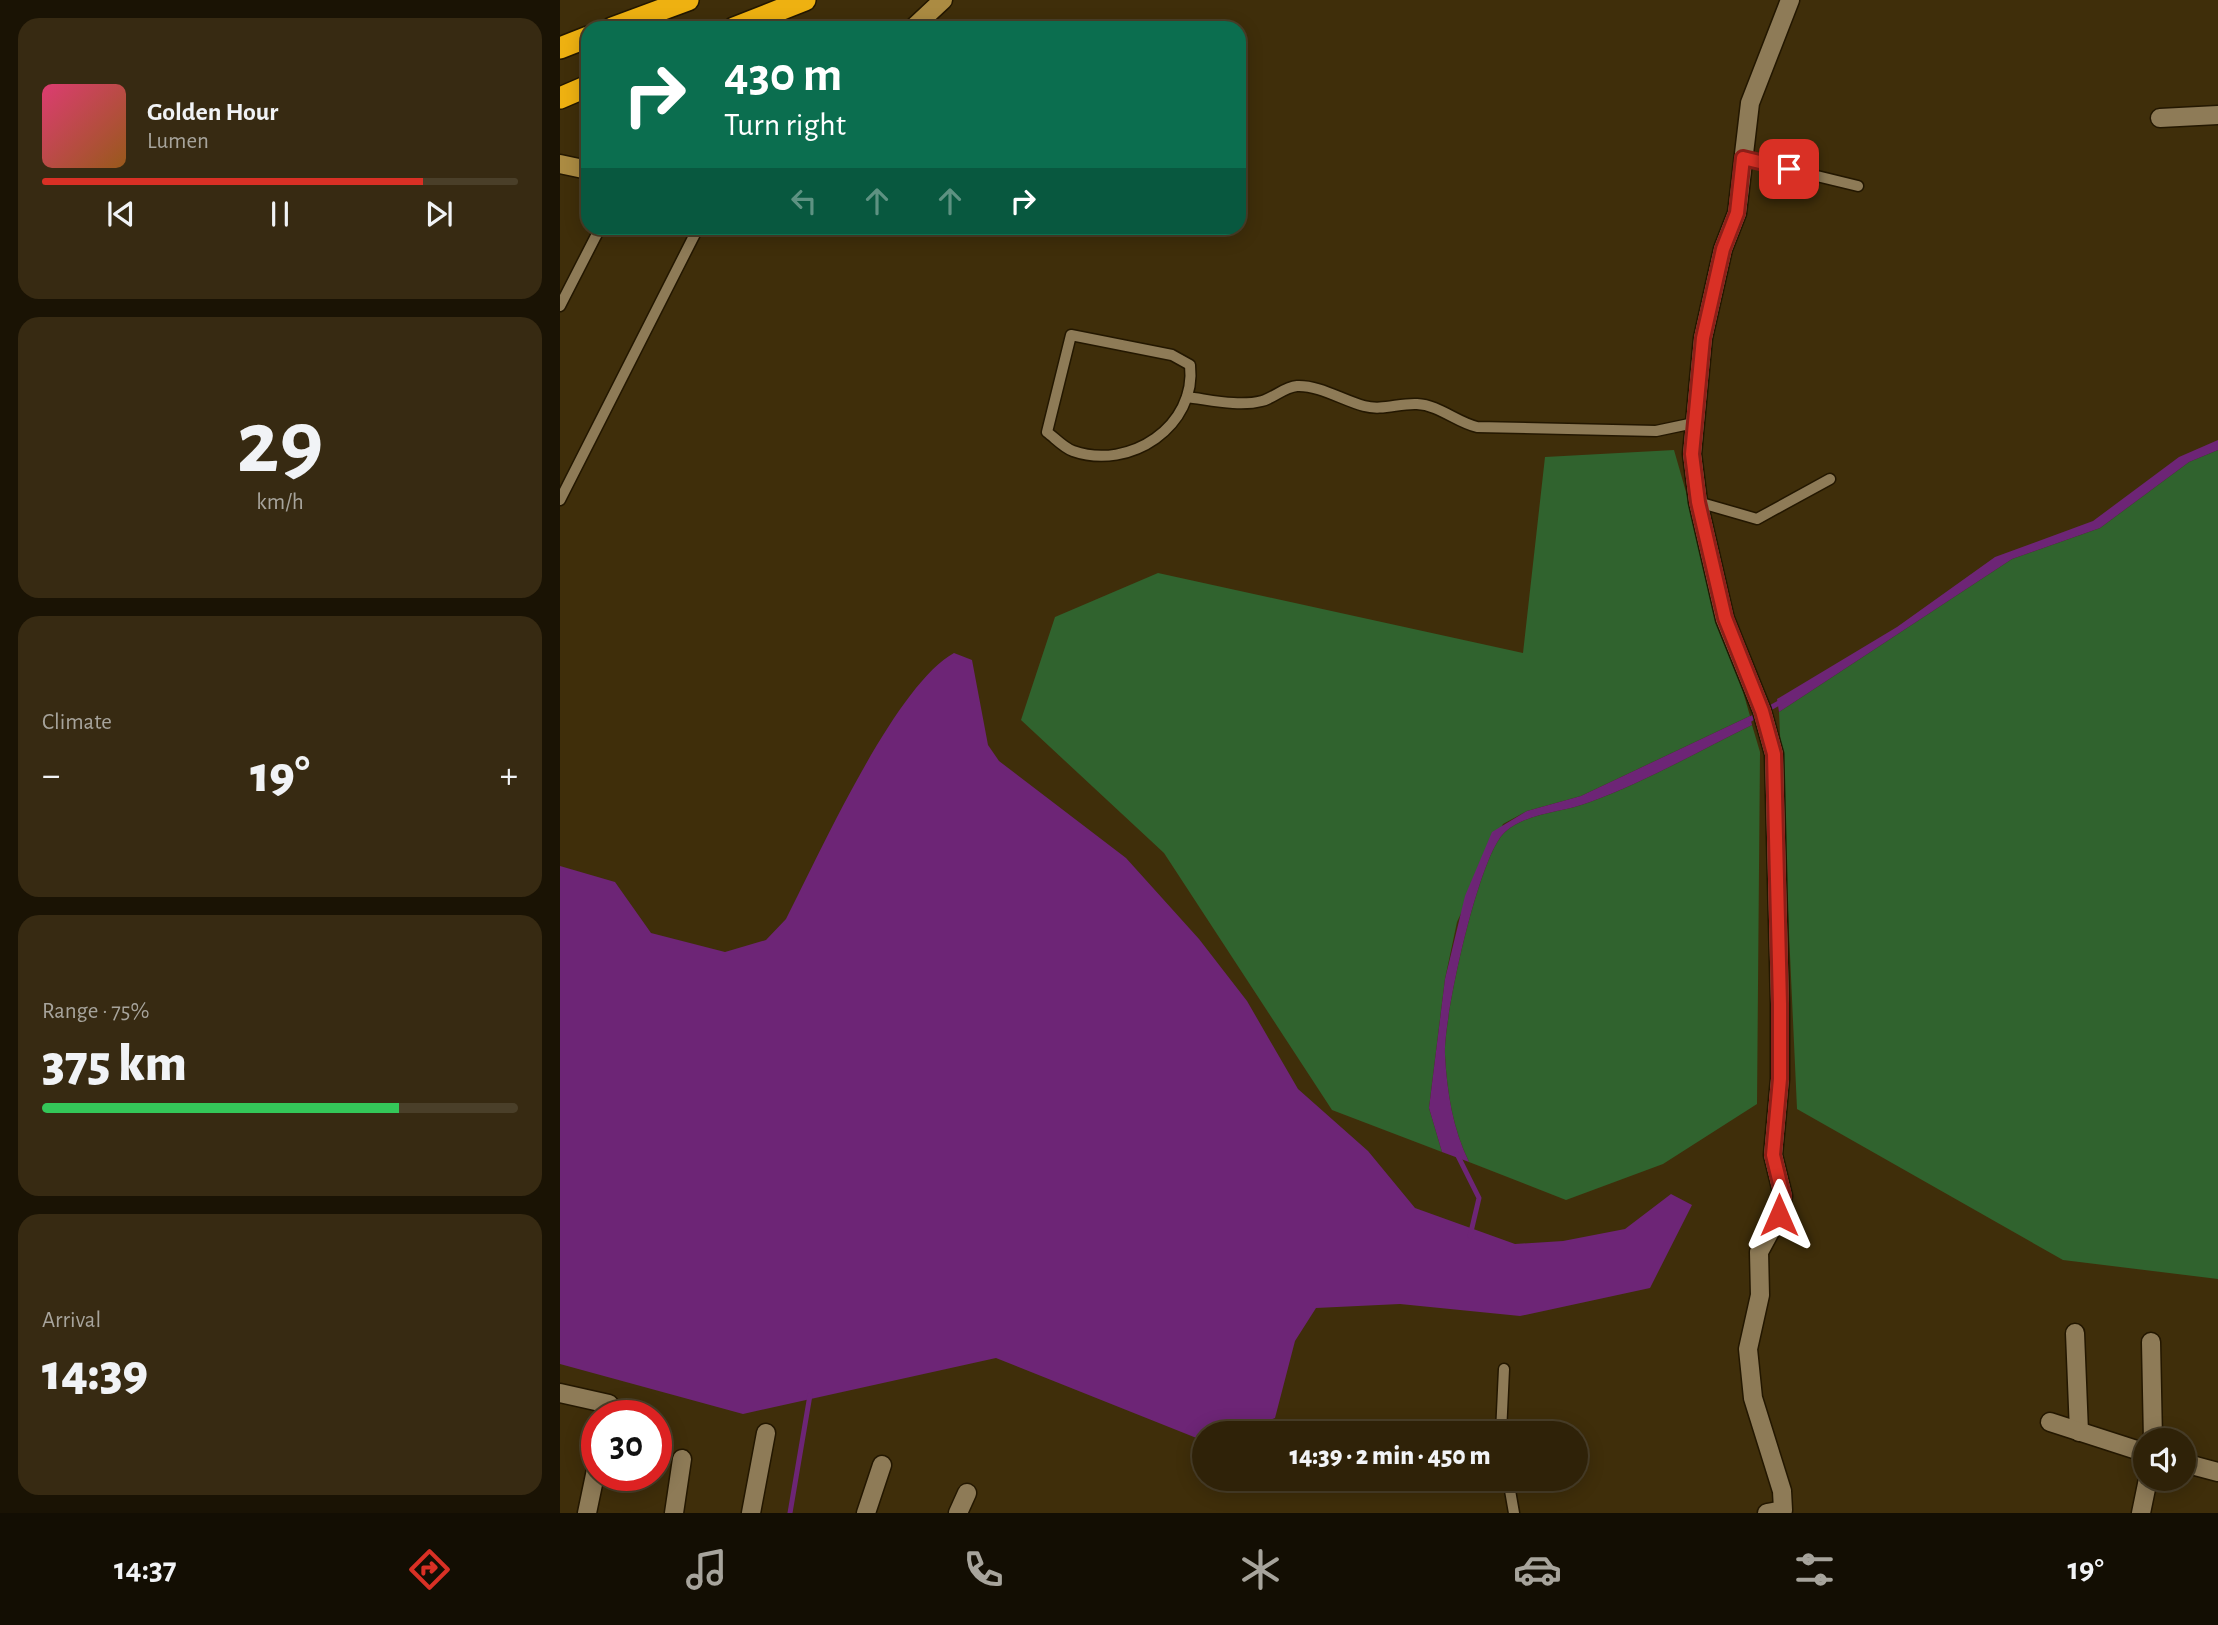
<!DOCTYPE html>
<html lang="en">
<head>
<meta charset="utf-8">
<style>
  body { margin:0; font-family:"Alegreya Sans",sans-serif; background:#372a12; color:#f1f3f6; height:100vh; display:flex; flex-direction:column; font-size:26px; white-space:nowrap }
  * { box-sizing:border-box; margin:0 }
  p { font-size:23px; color:#a7a49c }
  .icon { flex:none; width:38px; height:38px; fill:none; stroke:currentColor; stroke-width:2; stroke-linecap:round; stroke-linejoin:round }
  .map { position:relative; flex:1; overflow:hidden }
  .side { display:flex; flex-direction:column; gap:18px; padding:18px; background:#1a1304; width:560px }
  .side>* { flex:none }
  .banner { position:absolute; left:21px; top:21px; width:665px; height:214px; border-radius:21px; box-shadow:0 4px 18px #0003,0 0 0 2px #4a3f29; background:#0b6e4f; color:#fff; overflow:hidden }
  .controls { position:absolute; left:1573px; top:1428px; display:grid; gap:14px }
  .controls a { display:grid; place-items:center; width:63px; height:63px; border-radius:50%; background:#2f2208; box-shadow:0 4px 18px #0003,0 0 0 2px #4a3f29; font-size:35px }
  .speed { position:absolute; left:21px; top:1400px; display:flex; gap:14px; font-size:35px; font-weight:700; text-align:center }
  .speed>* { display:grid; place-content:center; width:91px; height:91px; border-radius:50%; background:#2f2208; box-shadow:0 4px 18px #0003,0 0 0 2px #4a3f29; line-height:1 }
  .speed .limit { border:10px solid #d22; background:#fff; color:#111 }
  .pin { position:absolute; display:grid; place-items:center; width:60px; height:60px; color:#fff; margin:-30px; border-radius:14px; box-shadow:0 4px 10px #0006 }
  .me { position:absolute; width:77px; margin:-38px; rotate:0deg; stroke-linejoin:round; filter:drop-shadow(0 0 5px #0008) }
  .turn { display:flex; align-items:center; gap:24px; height:147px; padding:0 28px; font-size:32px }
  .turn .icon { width:91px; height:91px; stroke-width:2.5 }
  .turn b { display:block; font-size:49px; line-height:60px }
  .lanes { display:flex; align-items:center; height:66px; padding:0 28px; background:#0003; justify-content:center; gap:35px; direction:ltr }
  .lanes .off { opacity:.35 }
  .big { font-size:52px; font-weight:800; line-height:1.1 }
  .side .tile { flex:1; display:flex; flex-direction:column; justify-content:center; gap:10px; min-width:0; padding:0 24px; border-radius:21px; background:#372a12 }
  .side .dial { align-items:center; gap:0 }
  .dial b { font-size:91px; line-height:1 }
  .song { display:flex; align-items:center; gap:21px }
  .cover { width:84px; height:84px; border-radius:10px; background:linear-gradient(135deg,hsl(340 70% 55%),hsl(30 70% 35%)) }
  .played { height:7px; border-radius:4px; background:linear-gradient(90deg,#d93025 80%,#4a3f29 80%) }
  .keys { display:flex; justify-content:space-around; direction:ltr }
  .heat { display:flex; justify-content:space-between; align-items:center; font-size:38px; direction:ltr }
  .charge { height:10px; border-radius:5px; background:linear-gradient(90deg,#34c759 75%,#4a3f29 0) }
  .trip { position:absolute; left:632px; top:1421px; width:396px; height:70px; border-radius:35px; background:#2f2208; box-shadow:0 4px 18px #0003,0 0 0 2px #4a3f29; font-weight:800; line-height:70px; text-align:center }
  .dock { display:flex; height:112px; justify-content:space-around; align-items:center; background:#130e03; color:#a7a49c }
  .dock .icon { width:49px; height:49px }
  .dock .selected { color:#d93025 }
  .dock b { font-size:32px; color:#f1f3f6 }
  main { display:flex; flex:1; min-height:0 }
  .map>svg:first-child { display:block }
</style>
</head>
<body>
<main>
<section class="side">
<div class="tile">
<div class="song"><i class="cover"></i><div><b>Golden Hour</b><p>Lumen</p></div></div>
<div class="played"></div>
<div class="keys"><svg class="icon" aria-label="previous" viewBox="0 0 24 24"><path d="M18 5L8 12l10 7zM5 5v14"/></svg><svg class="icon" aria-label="pause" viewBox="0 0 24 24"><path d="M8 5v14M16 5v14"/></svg><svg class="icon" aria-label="next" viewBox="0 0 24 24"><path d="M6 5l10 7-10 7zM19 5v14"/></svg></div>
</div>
<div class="tile dial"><b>29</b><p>km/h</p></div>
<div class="tile"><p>Climate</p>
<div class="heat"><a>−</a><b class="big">19°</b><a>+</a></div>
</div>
<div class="tile"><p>Range · 75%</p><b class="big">375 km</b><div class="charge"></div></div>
<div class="tile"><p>Arrival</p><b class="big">14:39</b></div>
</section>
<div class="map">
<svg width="1658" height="1513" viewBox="0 0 1658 1513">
  <rect width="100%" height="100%" fill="#3f2e0a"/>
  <g fill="#30632e">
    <path d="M1114,450L1190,716L1021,796L967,811L943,824L897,922L885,979L869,1108L882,1152L772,1110L604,853L461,720L495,617L598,573L963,653L985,457Z"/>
    <path d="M1658,450V1279L1503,1260L1237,1109L1219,712L1452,559L1540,528L1629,462Z"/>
    <path d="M1192,725L1200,752L1197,1104L1103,1164L1006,1200L909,1162C893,1129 887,1093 885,1055C883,1019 919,854 945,832C968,812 1002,813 1030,802C1085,782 1139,751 1192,725Z"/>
  </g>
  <g fill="#6d2576">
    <path d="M1658,440V450L1629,462L1540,528L1452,559L1219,712L1217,699L1337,627L1435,557L1533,521L1619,457Z"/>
    <path d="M394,653L412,660L428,745L439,761L566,858L639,939L687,1001L738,1089L808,1151L855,1208L955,1244L1003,1241L1065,1229L1111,1194L1132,1205L1090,1288L960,1316L840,1304L756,1308L735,1341L715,1418L676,1433H644V1441L436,1358L183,1414L0,1364V866L55,882L91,933L165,952L206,940L226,919C259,855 335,685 394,653Z"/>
    <path d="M1190,716L1192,725C1139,751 1085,782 1030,802C1002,813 968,812 945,832C919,854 883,1019 885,1055C887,1093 893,1129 909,1162L882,1152L869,1108L885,979L905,896L932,832L967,811L1021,796Z"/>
  </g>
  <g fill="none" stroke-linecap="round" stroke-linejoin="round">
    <g stroke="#6d2576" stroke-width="5">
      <path d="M1187,721L1224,700"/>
      <path d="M897,1154L919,1198L910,1236"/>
      <path d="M230,1513L250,1395"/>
    </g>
    <defs>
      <g id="lane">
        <path d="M1183,158L1298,186"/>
        <path d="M0,306L40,228"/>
        <path d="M511,335L612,355L630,365C637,426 570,471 513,451C504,448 495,438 487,432Z"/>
        <path d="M627,397C651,400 679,407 702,401C714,398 724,387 737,386C759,385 782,400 804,406C822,411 839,403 857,404C879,405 896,422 917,427L1096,431L1134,423"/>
        <path d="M0,500L138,228"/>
        <path d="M1138,502L1197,519L1270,479"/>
        <path d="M941,1433L944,1369"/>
        <path d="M948,1479L954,1513"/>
      </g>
      <g id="street">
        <path d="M1600,118L1658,115"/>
        <path d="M1515,1333L1519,1432"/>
        <path d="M1591,1342L1593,1440"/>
        <path d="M0,1393L49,1404L46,1416"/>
        <path d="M1490,1422L1586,1453"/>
        <path d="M1624,1463L1658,1472"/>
        <path d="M27,1513L37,1465"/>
        <path d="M114,1513L122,1459"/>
        <path d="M191,1513L206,1433"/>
        <path d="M306,1513L322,1465"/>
        <path d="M398,1513L407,1493"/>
        <path d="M1207,1513L1223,1510L1222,1491L1193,1398L1188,1349L1200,1295L1199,1252L1219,1215L1223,1196L1213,1155L1220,1079V1004L1214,754L1202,711L1165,619L1138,502L1132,454L1143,338L1163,249L1177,213L1190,103L1230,0"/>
        <path d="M1581,1513L1588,1479"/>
      </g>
      <g id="secondary">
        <path d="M353,28L383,0"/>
        <path d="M0,164L28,170"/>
      </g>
      <g id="highway">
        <path d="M52,28L128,0"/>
        <path d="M174,28L245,0"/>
        <path d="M0,48L28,37"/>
        <path d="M0,98L28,86"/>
      </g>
    </defs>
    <use href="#lane" stroke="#231700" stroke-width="13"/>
    <use href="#street" stroke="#231700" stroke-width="21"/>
    <use href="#secondary" stroke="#231700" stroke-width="21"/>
    <use href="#highway" stroke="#231700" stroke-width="24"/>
    <use href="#lane" stroke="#8e7b57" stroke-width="10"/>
    <use href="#street" stroke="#8e7b57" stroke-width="18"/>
    <use href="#secondary" stroke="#ab8b42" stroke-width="18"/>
    <use href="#highway" stroke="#eeb111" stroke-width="21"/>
  </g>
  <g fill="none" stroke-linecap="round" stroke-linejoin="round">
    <defs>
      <path id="route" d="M1219,1215L1223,1196L1213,1155L1220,1079V1004L1214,754L1202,711L1165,618L1138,502L1132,454L1143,338L1163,249L1177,213L1183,158L1229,169"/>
    </defs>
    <use href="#route" stroke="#8d1f18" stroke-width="18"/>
    <use href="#route" stroke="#d93025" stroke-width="12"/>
  </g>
</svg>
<div class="controls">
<a><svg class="icon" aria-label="sound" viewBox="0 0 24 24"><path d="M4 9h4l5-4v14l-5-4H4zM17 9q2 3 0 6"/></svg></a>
</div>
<div class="speed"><div class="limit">30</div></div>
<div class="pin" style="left:1229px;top:169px;background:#d93025"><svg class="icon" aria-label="arrive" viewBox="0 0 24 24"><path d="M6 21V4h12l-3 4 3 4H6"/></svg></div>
<svg class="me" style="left:1219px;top:1215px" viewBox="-20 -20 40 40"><path d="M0-17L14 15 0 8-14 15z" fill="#d93025" stroke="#fff" stroke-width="4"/></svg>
<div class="trip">14:39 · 2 min · 450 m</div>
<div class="banner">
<div class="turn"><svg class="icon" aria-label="right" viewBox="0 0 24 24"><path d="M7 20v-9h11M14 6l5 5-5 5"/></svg><div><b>430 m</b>Turn right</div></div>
<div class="lanes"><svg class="icon off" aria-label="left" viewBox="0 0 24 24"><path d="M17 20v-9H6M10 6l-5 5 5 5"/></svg><svg class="icon off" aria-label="ahead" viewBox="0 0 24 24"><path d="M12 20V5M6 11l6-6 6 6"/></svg><svg class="icon off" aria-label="ahead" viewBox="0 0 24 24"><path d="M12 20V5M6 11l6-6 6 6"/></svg><svg class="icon" aria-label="right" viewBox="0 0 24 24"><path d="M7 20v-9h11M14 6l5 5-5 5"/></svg></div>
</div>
</div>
</main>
<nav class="dock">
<b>14:37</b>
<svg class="icon selected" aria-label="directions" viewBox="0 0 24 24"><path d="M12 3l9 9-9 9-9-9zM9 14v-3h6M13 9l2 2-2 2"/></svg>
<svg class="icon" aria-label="music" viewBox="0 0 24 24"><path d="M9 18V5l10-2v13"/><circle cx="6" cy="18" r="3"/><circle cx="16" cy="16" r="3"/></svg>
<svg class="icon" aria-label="phone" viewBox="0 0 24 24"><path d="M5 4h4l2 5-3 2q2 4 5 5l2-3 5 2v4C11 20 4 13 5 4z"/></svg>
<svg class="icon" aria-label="climate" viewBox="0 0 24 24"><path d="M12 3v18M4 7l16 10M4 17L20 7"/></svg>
<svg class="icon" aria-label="car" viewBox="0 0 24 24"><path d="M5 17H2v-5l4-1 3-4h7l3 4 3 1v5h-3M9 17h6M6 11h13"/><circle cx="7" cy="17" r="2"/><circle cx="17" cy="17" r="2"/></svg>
<svg class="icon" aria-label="filters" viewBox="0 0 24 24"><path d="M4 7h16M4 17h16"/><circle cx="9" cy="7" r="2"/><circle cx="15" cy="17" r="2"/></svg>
<b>19°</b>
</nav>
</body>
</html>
